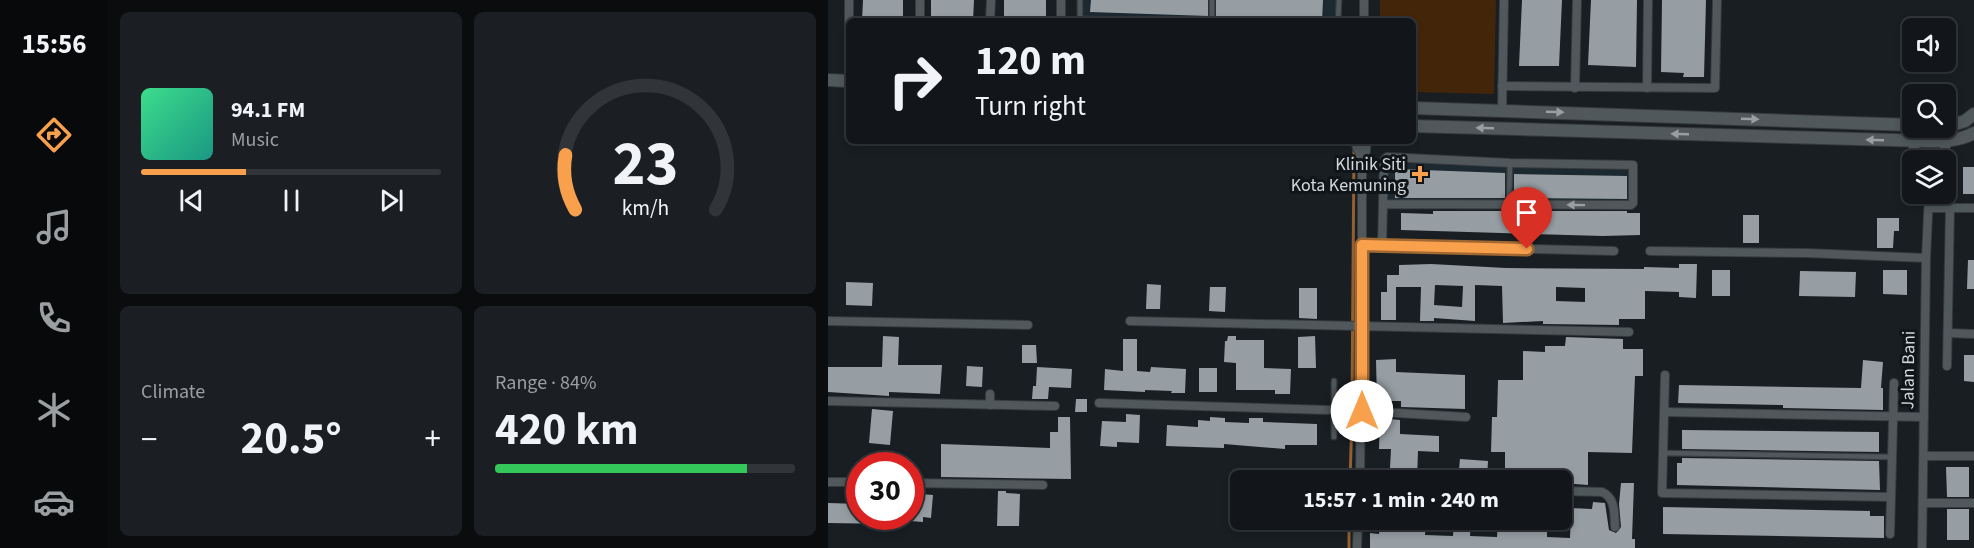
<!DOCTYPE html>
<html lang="en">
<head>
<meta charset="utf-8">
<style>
  body { margin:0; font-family:"Source Sans 3",sans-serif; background:#1b1f23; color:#f1f3f6; height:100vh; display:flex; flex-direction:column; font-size:22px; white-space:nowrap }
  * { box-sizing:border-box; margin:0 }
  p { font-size:20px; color:#9c9fa2 }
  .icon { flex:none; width:33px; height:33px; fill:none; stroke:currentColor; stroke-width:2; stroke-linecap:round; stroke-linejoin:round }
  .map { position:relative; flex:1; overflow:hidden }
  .panel { display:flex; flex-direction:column; gap:12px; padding:12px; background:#0a0c0e; width:720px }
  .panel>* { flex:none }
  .top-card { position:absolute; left:18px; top:18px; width:570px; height:126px; border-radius:9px; box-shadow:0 3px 9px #0003,0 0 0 2px #313539; background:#12161a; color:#f1f3f6; overflow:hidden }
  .fabs { position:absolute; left:1074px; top:18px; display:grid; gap:12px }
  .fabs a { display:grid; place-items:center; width:54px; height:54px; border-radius:9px; background:#12161a; box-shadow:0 3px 9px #0003,0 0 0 2px #313539; font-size:30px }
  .speed { position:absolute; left:18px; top:452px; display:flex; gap:12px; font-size:30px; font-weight:700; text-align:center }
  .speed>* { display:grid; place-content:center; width:78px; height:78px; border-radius:50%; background:#12161a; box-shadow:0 3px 9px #0003,0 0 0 2px #313539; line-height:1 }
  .speed .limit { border:9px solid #d22; background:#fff; color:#111 }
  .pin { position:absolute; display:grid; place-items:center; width:51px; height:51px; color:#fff; margin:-62px -26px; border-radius:50% 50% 50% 0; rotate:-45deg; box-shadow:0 0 6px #0007 }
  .pin .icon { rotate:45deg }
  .me { position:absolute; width:66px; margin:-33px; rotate:0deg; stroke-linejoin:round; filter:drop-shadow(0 0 4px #0008) }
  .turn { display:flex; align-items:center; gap:21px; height:126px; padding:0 30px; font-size:27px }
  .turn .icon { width:78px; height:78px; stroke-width:2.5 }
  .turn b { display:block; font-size:42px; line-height:51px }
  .big { font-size:45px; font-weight:700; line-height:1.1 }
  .panel .tile { flex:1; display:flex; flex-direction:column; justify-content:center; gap:9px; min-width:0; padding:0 21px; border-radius:9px; background:#1b1f23 }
  .panel .dial { align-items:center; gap:0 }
  .dial svg { height:156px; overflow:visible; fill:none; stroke:#313539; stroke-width:7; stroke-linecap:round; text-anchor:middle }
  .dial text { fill:#f1f3f6; stroke:none }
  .song { display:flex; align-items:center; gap:18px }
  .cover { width:72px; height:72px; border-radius:9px; background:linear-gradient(135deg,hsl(150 70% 55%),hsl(170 70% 35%)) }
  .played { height:6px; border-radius:3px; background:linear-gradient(90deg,#f9a04d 35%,#313539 35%) }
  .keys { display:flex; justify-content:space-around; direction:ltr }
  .heat { display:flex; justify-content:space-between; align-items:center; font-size:33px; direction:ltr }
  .charge { height:9px; border-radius:4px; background:linear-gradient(90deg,#34c759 84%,#313539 0) }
  .panel .tiles { flex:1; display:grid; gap:12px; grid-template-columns:repeat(2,1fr) }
  .trip { position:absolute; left:402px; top:470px; width:342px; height:60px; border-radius:9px; background:#12161a; box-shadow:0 3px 9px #0003,0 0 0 2px #313539; font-weight:700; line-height:60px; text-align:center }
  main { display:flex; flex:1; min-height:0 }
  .menu { display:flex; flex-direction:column; width:108px; justify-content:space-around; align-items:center; background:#07090a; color:#9c9fa2 }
  .menu .icon { width:42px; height:42px }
  .menu .active { color:#f9a04d }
  .menu b { font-size:27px; color:#f1f3f6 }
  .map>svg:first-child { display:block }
</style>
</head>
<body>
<main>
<nav class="menu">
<b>15:56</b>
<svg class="icon active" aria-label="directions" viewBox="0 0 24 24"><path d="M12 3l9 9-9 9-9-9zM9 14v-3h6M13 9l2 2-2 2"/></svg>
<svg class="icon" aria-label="music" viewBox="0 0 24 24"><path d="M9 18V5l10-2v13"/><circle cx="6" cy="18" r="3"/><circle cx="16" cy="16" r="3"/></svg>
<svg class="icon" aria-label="phone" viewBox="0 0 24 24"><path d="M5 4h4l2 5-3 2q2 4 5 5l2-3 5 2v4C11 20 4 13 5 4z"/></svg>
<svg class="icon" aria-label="climate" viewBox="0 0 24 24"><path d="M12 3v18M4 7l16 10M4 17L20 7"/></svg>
<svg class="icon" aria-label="car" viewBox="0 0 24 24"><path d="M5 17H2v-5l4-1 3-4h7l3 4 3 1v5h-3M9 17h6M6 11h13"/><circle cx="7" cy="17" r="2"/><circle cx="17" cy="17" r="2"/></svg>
</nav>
<section class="panel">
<div class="tiles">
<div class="tile">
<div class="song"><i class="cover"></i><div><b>94.1 FM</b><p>Music</p></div></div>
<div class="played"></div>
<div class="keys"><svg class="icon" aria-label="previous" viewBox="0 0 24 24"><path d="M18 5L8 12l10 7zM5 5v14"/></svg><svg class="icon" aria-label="pause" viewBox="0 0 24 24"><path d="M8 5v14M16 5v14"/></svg><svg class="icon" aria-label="next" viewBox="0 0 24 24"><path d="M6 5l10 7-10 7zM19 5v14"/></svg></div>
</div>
<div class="tile dial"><svg viewBox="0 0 100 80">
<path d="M14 69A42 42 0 1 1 86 69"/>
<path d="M14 69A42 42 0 0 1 9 41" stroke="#f9a04d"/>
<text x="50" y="56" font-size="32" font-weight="700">23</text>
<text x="50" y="72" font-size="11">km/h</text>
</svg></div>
<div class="tile"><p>Climate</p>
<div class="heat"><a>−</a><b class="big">20.5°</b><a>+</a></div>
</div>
<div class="tile"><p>Range · 84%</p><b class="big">420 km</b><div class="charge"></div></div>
</div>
</section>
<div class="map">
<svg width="1146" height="548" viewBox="0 0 1146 548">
  <rect width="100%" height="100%" fill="#181e22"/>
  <g fill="#1c2930">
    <path d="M256,0H508L506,21H255Z"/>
    <path d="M560,160L801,168V202L559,201Z"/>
  </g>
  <path fill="#43260a" d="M552,0H668L666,94L585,92V21H552Z"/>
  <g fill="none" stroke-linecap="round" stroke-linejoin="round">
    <g stroke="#925f31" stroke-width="3">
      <path d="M524,403L526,149"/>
      <path d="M522,480L524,418"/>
      <path d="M521,519V548"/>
    </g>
  </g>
  <g fill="#969ea3" fill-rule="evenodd">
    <path d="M35,0H75V21H34Z"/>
    <path d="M103,0H146L145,21H103Z"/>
    <rect x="176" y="0" width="42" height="21"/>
    <path d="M263,0H380V16L262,12Z"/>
    <path d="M388,0H495L494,21L388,18Z"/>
    <path d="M694,0H734L731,66H691Z"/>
    <path d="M763,0H809L808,67L760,65Z"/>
    <path d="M834,0H878L876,77H855L856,73L833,72Z"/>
    <rect x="1135" y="167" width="11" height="27"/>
    <path d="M567,169L677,173V198H567Z"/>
    <path d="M686,174L799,176V199L686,198Z"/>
    <path d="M605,211H678V214L706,215V211H799V213H812V235L775,236L573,230V213L605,214Z"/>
    <rect x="915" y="215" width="16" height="28"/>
    <path d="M1049,218H1071V231H1066L1065,248H1049Z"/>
    <path d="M1140,260H1146V289H1139Z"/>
    <path d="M603,264L678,268L816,269V267L851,268V264H869L868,298L851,297V292L817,291V319H791V325L715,324V321L675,323L674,286L647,285V321L606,318V321H592L593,287H568V320H553V292H559V275H571V265ZM607,285L635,286L634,307L606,305ZM728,287L757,288V302L728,301Z"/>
    <rect x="884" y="270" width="18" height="26"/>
    <path d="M1055,270H1079V295L1055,294Z"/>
    <path d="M972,271L1028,272L1027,297L971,296Z"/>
    <path d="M18,282L45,283L44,306L18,305Z"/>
    <path d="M319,284L333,285L332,309H318Z"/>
    <path d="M382,287H398L397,312L381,311Z"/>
    <path d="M471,288H489V319L471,318Z"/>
    <path d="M55,336L71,337L70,365H114L112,394L61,392V396L0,392V367H54Z"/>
    <path d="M400,336H408V340H436V368L463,369L462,394H447V390H408V363L396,362L397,341H399Z"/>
    <path d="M487,336L488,368H470V337Z"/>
    <path d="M738,337L795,339V349H815V376H807L804,453L760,452V485L734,483L731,478L699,477V480H677V452H663L664,417H669L670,380H695V351L717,352V346H737Z"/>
    <path d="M295,339H309V371L322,372L323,367L358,369L357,393H343L344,391L317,390V392L276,390L277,369L295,371Z"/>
    <path d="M194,345H208L209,363H194Z"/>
    <path d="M1136,355H1146V382L1136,381Z"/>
    <path d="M568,359V372L637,375V409L573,407V401H549L548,360Z"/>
    <path d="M1035,360L1055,362L1053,388H1055V410L955,408V405L850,403L851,385L1033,388Z"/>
    <path d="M139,366L155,367L154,387L138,386Z"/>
    <path d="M209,367L244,369L243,388L221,387L220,399H204L205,386H208Z"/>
    <rect x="371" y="368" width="18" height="24"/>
    <path d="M248,399H259V412H247Z"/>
    <path d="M44,409L65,411L62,445L41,443Z"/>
    <path d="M298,414L312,415L311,443L289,442V447L272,446L274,421L298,422Z"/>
    <path d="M230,417H242L243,479L113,477V444L222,448V432H230Z"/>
    <path d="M382,417L397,418V422L421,423V418H435V422L489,424V445H457V449L396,444V448L338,446L339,425L370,427V420L382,421Z"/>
    <path d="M552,418L572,420V434L611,436V452L590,451L589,480H554V468H562L563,449H551Z"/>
    <path d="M854,430L1051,432V452L854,449Z"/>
    <path d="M854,458L1051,461L1052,490L849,485V463H854Z"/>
    <path d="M632,459L660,461L659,480H630Z"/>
    <path d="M1118,467H1141V497H1119Z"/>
    <path d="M793,483H806L804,539H807V548H542V533L551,534L552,519H598L597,535L625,536L626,519H643L642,536L669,537L670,519H719V537L742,538L743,508L764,509L765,502L777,503L781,530L788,533L793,527L791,504Z"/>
    <path d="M83,489L93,490L92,494L105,495L103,518L95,517V522L82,521Z"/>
    <path d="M170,491H178V493L192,494L191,526H169Z"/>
    <path d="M0,503L32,504V516H61V524L0,523Z"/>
    <path d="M835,507L1042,511V516H1056V538L835,534Z"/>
    <rect x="1119" y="509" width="22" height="31"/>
  </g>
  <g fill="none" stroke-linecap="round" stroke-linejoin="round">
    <defs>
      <g id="service">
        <path d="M252,19L382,21"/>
        <path d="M252,21V0"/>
        <path d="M384,21V0"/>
        <path d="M510,21L511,0"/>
        <path d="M681,204L682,163"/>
        <path d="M506,381V437"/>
        <path d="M835,453L1064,457"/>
      </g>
      <g id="minor">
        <path d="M21,0V53"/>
        <path d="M92,21V0"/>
        <path d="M162,21L163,0"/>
        <path d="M233,21V0"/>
        <path d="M536,21V0"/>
        <path d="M674,86L887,88L889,0"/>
        <path d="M747,88L749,0"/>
        <path d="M819,88L820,0"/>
        <path d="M674,110L676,0"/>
        <path d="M1081,141L1096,160"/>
        <path d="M530,145L534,169V245L532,480"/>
        <path d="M1107,160L1122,141"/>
        <path d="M534,168L537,159L539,141"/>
        <path d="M1101,208H1146"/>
        <path d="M534,245L786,251"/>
        <path d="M554,246L556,160L559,157L682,163L805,165V203L803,205L555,204"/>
        <path d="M822,251L979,253L1098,258"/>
        <path d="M0,321L200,325"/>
        <path d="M302,321L801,332"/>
        <path d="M1121,333L1146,334"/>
        <path d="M1119,366L1122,208"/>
        <path d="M837,375L834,493L1063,497"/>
        <path d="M0,401L227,406"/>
        <path d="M271,403L534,411L638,417"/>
        <path d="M162,405V394"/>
        <path d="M837,412L1096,417"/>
        <path d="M1096,456H1146"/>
        <path d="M0,482H32"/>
        <path d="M82,483L215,485"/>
        <path d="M734,491L774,492C788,498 786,514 787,527"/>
        <path d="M1095,503H1146"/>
        <path d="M1062,534L1066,383"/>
        <path d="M529,548L530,519"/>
        <path d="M1094,548L1098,258L1101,194"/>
      </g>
      <g id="secondary">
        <path d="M0,80L21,81"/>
        <path d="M585,108L1084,125"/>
        <path d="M585,126L1099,141C1116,141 1131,141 1146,133"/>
        <path d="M1118,127L1137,121L1146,114"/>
        <path d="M529,141L531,148"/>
      </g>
    </defs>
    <use href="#service" stroke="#363a3e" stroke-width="7"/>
    <use href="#minor" stroke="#363a3e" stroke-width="10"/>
    <use href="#secondary" stroke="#363a3e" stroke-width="14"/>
    <use href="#service" stroke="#50585c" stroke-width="4.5"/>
    <use href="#minor" stroke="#50585c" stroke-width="8"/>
    <use href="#secondary" stroke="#50585c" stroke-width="12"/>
  </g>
  <defs><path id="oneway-solid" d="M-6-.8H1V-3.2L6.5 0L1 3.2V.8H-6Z" transform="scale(1.5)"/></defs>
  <g fill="#999ea2">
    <use href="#oneway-solid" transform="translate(727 112) rotate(2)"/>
    <use href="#oneway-solid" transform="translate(922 119) rotate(2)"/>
    <use href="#oneway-solid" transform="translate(657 128) rotate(-178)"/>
    <use href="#oneway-solid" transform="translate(852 134) rotate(-178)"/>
    <use href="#oneway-solid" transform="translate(1047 140) rotate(-178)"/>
    <use href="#oneway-solid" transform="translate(748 205) rotate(-179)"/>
  </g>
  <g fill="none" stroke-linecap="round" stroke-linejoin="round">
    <defs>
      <path id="route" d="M534,411V245L699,249"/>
    </defs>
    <use href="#route" stroke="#a26832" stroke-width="15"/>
    <use href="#route" stroke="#f9a04d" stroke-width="10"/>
  </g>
  <path fill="#f9a04d" stroke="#0f1519" stroke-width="2" d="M589 165h6v6h6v6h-6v6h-6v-6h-6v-6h6z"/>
  <g text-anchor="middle" stroke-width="6" stroke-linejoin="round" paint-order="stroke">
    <g font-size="18" fill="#d4d8db" stroke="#0f1519" text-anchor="end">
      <text x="578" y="170">Klinik Siti<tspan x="578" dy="21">Kota Kemuning</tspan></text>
    </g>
    <g font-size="18" fill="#d4d8db" stroke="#0f1519">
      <text transform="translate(1080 370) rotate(-89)" y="6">Jalan Bani</text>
    </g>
  </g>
</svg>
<div class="fabs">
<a><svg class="icon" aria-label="sound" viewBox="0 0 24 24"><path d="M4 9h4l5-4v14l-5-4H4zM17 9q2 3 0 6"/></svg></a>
<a><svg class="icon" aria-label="search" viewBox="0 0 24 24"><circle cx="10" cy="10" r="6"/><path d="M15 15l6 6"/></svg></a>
<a><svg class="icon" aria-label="layers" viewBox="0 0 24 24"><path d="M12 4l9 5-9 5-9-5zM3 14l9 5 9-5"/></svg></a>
</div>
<div class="speed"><div class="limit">30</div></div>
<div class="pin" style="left:699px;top:249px;background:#d93025"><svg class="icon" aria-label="arrive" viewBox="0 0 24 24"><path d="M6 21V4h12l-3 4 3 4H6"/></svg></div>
<svg class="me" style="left:534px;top:411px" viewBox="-20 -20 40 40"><circle r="19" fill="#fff"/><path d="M0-13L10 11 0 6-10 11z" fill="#f9a04d"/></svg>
<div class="trip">15:57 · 1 min · 240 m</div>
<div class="top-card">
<div class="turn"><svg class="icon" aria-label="right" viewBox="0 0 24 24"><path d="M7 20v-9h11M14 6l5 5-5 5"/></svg><div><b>120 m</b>Turn right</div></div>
</div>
</div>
</main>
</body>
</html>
